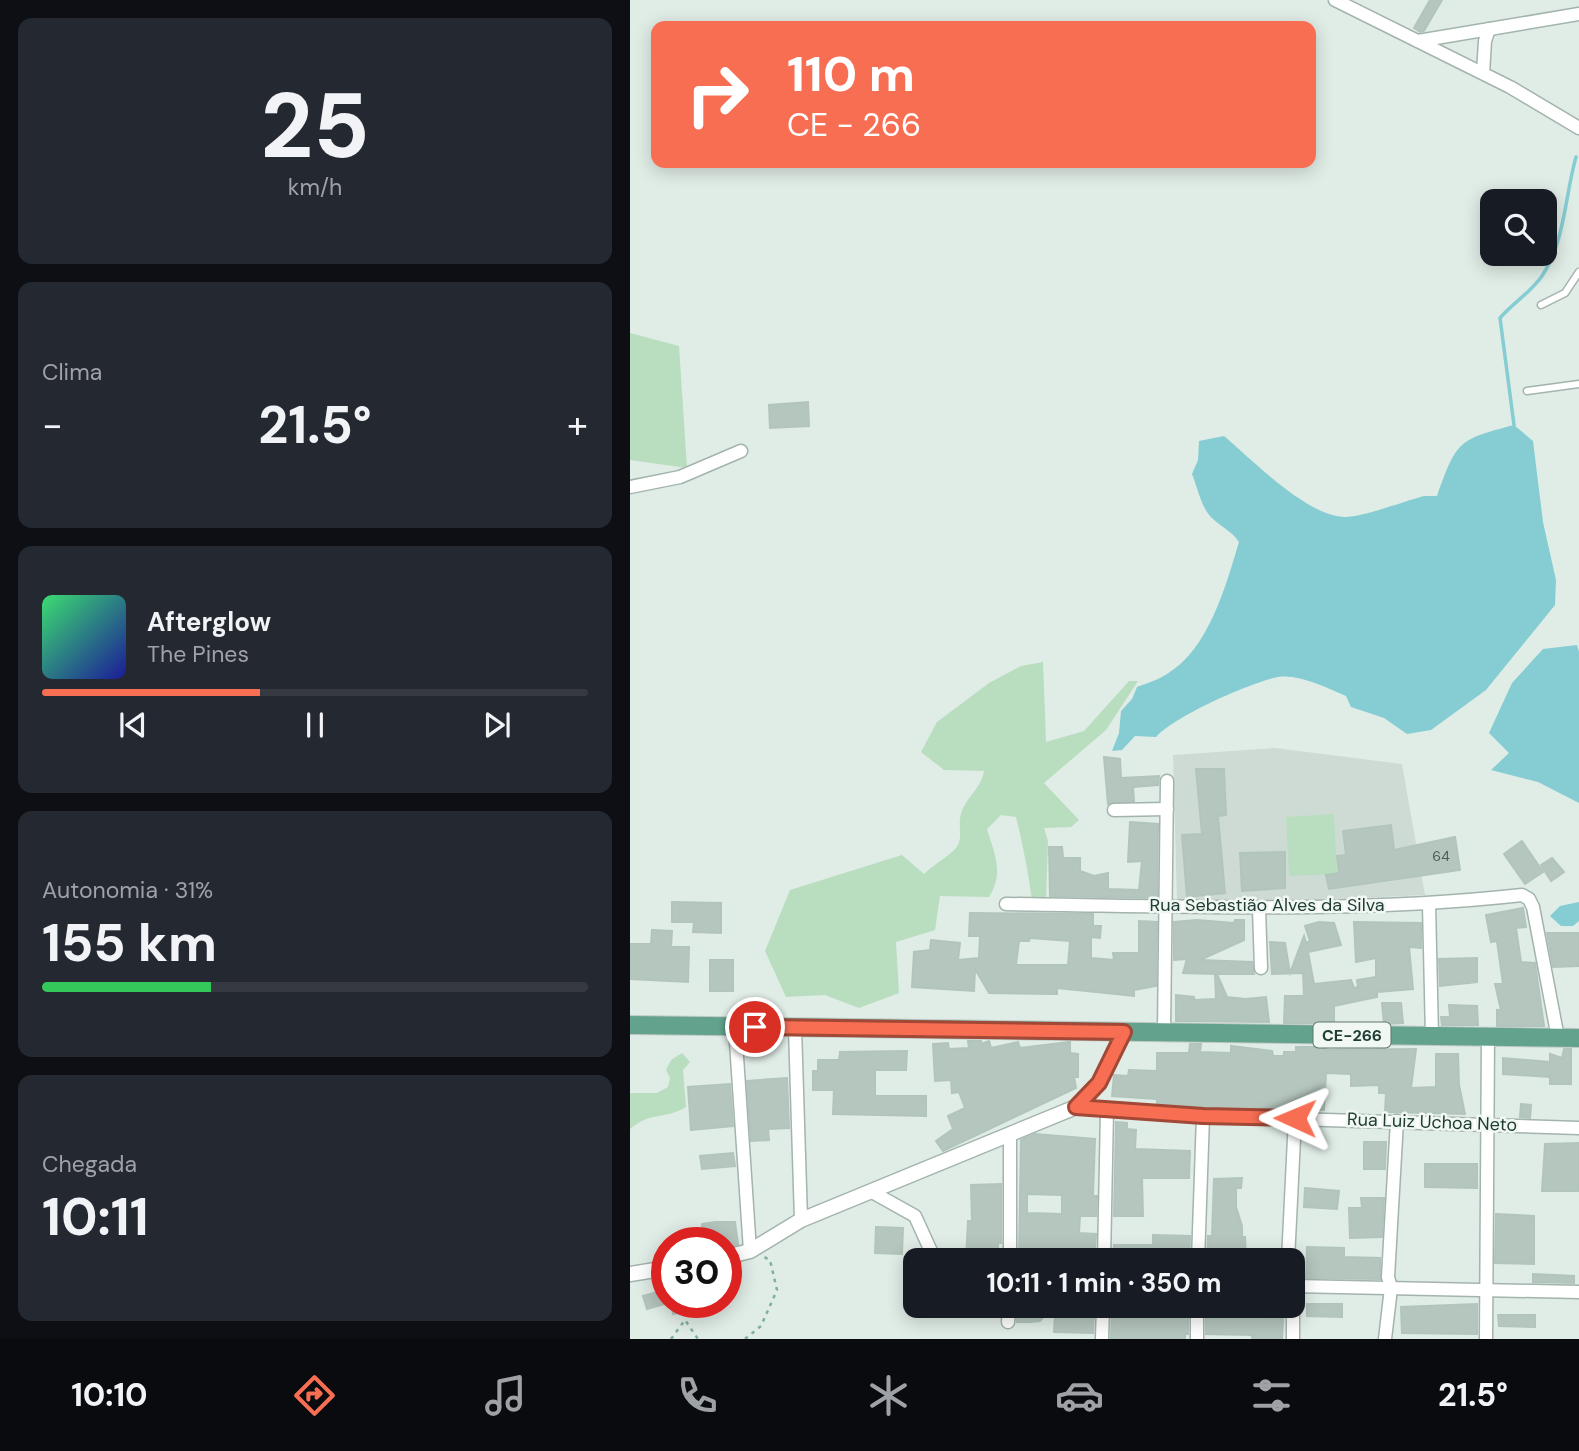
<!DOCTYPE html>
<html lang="pt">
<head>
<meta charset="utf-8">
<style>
  body { margin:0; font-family:"DM Sans",sans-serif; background:#242831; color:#f1f3f6; height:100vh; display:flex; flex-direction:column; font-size:26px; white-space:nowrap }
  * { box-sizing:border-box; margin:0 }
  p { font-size:23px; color:#9ea1a6 }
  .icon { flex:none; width:38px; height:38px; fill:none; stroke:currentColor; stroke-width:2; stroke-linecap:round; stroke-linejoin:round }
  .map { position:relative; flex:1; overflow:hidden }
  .drawer { display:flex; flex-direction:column; gap:18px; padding:18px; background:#0d0f14; width:630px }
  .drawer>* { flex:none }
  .top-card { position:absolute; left:21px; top:21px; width:665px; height:147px; border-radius:14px; box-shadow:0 4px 18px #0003; background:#f76e53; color:#fff; overflow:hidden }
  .buttons { position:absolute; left:850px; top:189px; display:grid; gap:14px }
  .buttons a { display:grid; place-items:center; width:77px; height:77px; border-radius:14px; background:#171b24; box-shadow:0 4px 18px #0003; font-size:35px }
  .speed { position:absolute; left:21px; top:1227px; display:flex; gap:14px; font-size:35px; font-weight:700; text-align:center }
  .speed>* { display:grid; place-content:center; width:91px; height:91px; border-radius:50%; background:#171b24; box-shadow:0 4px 18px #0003; line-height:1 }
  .speed .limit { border:10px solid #d22; background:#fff; color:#111 }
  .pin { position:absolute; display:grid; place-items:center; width:60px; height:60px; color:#fff; margin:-30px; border:4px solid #fff; border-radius:50%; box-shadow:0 2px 7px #0007 }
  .me { position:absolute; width:77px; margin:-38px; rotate:271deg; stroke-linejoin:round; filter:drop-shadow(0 0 5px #0008) }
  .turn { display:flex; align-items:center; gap:24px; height:147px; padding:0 21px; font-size:32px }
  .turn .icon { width:91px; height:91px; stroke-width:2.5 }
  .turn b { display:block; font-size:49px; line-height:60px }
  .big { font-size:52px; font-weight:700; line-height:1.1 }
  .drawer .widget { flex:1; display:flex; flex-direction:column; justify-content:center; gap:10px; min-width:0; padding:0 24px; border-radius:14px; background:#242831 }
  .drawer .dial { align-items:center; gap:0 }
  .dial b { font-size:91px; line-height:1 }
  .song { display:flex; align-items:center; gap:21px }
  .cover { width:84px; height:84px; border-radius:10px; background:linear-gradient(135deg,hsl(140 70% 55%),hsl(240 70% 35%)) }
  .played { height:7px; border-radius:4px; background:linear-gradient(90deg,#f76e53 40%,#363941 40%) }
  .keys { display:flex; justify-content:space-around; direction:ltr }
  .heat { display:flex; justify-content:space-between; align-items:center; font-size:38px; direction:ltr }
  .charge { height:10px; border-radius:5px; background:linear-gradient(90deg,#34c759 31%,#363941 0) }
  .trip { position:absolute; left:273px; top:1248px; width:402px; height:70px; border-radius:14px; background:#171b24; box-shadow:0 4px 18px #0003; font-weight:700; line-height:70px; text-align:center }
  .tab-bar { display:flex; height:112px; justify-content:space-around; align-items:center; background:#090b0e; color:#9ea1a6 }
  .tab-bar .icon { width:49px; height:49px }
  .tab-bar .active { color:#f76e53 }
  .tab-bar b { font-size:32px; color:#f1f3f6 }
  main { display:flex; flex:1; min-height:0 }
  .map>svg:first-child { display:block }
</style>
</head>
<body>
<main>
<section class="drawer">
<div class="widget dial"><b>25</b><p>km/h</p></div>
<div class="widget"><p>Clima</p>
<div class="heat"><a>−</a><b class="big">21.5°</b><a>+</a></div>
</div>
<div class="widget">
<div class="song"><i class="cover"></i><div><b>Afterglow</b><p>The Pines</p></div></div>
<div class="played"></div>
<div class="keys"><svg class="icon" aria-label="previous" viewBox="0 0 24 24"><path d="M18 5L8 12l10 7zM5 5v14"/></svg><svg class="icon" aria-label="pause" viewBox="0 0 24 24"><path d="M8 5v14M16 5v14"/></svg><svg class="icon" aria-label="next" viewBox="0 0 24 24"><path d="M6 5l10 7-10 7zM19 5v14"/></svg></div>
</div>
<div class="widget"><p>Autonomia · 31%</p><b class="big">155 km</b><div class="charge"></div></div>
<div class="widget"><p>Chegada</p><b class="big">10:11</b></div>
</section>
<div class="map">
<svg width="949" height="1339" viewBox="0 0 949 1339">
  <rect width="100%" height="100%" fill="#e0ece6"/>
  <path fill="#cedbd4" d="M645,748L772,764L795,895L658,901H547L543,755Z"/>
  <g fill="#b8debf">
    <path d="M0,333L49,346L57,468L0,460Z"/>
    <path d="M413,662L416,742L454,731L499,681H508L476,730L414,783L449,820L441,827L414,828L418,841L416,899L402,900C398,871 393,845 386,817L371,815L357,829C365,855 374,873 359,897L310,896L305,930L266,942L269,993L229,1008L195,995L156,997L135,951L160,890L272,855L294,874C303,865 315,859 324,850C335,839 327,827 331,814C335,798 351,789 354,771L314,770L291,752L307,722L359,683L391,666Z"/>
    <path d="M704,814L707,874L659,876L656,817Z"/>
    <path d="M52,1053L60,1062L53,1070L56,1107C34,1120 21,1111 0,1129V1093H27L38,1087L40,1078L36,1070L41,1060Z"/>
  </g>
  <g fill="#86cdd3">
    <path d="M884,425L903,441L913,522L926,580L925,605L856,690L801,730L777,734L754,718L721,707L716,696C697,688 669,674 648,677C619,683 545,716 526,737L505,736L492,750L482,751L489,733L491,711L502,699L507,687C517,683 528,680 537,674C579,649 596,585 609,542C601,530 589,526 580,516C571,506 567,486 562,474L568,460L569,441L594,436C621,459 678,517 715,517C733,517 775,501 794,496H807C827,441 827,440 884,425Z"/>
    <path d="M947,645L949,652V803L908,782L861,770L879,753L859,733L882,683L913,649Z"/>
    <path d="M949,902V921L943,926H931L920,916L930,906Z"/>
  </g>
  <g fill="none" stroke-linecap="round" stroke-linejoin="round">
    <path stroke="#86cdd3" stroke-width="3.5" d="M884,425L870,318C883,303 901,292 912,276C935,242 935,195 946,157"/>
  </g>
  <g fill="#b5c6be" stroke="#b2c5bc" stroke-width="2" fill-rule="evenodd">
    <path d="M800,0H812L794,31L790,32L784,28Z"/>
    <path d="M178,402L179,426L140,428L139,405Z"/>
    <path d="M474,757L490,759L491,778L529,776L528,785L503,787L504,801L478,804Z"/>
    <path d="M566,769H594L596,815L588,816L595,893L557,897L552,835L572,834Z"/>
    <path d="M500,822L528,824L527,898L420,896L419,847H432L433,858H450V871L464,876L478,873V889L509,890L512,861L498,862Z"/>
    <path d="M761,825L764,850L825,837L830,870L699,889L696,875L709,873L707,856L716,855L713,831Z"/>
    <path d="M892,841L913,872L895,884L874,854Z"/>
    <path d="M655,852V888L612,891L610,853Z"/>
    <path d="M922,858L934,872L921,881L911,865Z"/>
    <path d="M42,902L91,903V933L63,932L64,922H42Z"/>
    <path d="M893,908L896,927L886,928L891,962L905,963L914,1026H867V1010H871L865,984H873L867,941L861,942L856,915Z"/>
    <path d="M340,913L463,914V926H471L470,938L461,937V958L484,960L483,953H509V921L527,922L526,986L504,990V996L427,988V994L359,993L345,969L344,991L282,987L284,952L300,950L301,940L330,943L328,960L349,958L350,936H339ZM400,938L440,941L438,965H386L389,941H399Z"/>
    <path d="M567,920L604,923L605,920H614V940L570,960L622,962L624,974H587L597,997L615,999L636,997L639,1022L546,1021V995L564,997V1000L586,999L585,974L553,973L557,959L544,960V922Z"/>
    <path d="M689,922L704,923L711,945L678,952L684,984L721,980L724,988L728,987L727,980L746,977V958L726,962L724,922L791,923V948L779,947L783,989L747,992V997L704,1006V1023H654L655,996H674L673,973L642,974L640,942L655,943L660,973L674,936L676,943L680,941L675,926Z"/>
    <path d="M22,930L42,931L41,947H59L58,982L0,979L1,944H21Z"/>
    <path d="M917,933H949V966L923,967Z"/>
    <path d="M847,958V982L810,986L809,959Z"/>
    <rect x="80" y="960" width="23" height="31"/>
    <path d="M752,1003H771L773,1023L754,1024Z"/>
    <path d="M819,1005L847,1006L848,1025H812L811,1017H820Z"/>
    <path d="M338,1041H351V1044L359,1041L361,1048L388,1042L390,1048L440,1042V1053L448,1054V1077H444L446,1088L313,1151L306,1141L323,1129L318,1116L335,1108L329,1092L322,1093L321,1080L305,1081L303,1044L318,1043L319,1049L339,1048Z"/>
    <path d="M560,1044H571L570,1052L601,1053V1046L642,1051L643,1056H654V1052H666V1047H696V1050L786,1049L781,1088L806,1087V1054H828L829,1085L835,1114L755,1112L756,1093H749V1085L721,1086V1074L696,1073L694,1110L575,1107L527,1104V1099L482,1096L484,1075L498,1076L499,1070L527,1071V1053H559Z"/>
    <path d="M934,1049H941V1084H920V1077L873,1074V1058L920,1062V1054L932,1058Z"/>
    <path d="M277,1051L276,1070H245V1096H296V1116L203,1114L204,1090H183V1071H188V1060H209L210,1052Z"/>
    <path d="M157,1078L159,1128L138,1129L139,1140L121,1141L117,1081Z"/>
    <path d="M100,1084L103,1126L61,1130L58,1087Z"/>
    <path d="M891,1104L901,1105L900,1118L890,1117Z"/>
    <path d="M486,1122L497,1123V1129L506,1130L505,1149L560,1151L559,1178H512L513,1216H484Z"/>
    <path d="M405,1134L465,1139L463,1196H467L466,1216H450L449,1233L466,1234L464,1260H392V1255H389L391,1140ZM397,1194L432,1195V1214L397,1213Z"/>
    <path d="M734,1142H756L755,1169H734Z"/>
    <path d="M949,1143V1191H912L915,1144Z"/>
    <path d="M103,1153L105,1166L72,1169L70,1156Z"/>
    <path d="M795,1164H847V1188L795,1187Z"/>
    <path d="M612,1178L611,1188H606V1207L612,1226V1237H615L616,1260H577L578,1236H582L584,1179Z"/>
    <path d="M371,1184V1243H368V1260H336L338,1221H342L341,1185Z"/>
    <path d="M675,1188L709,1191L707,1209L674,1207Z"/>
    <path d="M731,1198H754L752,1237L720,1238L719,1208H732Z"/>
    <path d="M866,1214L904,1216V1264L865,1263Z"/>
    <path d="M85,1222H105L108,1244L97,1247L96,1242H69L66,1230L72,1229V1224Z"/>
    <path d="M246,1227L273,1228L272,1254L245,1253Z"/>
    <path d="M523,1235L560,1236L559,1260H483L484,1245H523Z"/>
    <path d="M677,1247L714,1248V1257L750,1258V1279L676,1278Z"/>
    <path d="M903,1274L944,1276V1283L903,1282Z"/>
    <path d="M31,1291L34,1304L17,1309L13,1296Z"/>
    <path d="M41,1302H77L78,1307L43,1314Z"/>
    <path d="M677,1304H712V1317L677,1316Z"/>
    <path d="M847,1304V1334L772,1333L771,1307Z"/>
    <path d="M388,1306H423L410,1321L401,1322H387Z"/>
    <path d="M482,1306H558V1334H555V1339H481Z"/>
    <path d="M576,1306H610V1318L653,1319L652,1339H622V1335L576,1334Z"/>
    <path d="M425,1313H464L463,1333L424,1332Z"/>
    <path d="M868,1315H905V1327L869,1326Z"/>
  </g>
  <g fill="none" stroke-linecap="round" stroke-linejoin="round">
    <defs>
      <g id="service">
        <path d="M911,305L935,293L949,272"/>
        <path d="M897,391L949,384"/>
      </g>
      <g id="minor">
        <path d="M705,0L880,87L949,128"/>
        <path d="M788,41L949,14"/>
        <path d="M853,73L855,41L859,29"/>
        <path d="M0,487L50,477L111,451"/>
        <path d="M484,810L537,809"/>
        <path d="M376,904C548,906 720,914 892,895L899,899L903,907L928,1038"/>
        <path d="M799,904L802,1037"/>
        <path d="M629,909L631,968"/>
        <path d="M105,1027L120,1251"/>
        <path d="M165,1028L171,1220"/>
        <path d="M534,1031L537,781"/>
        <path d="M446,1107L573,1116L949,1128"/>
        <path d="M380,1136V1260"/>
        <path d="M242,1192L285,1216L305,1260"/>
        <path d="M474,1260L477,1110"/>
        <path d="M568,1260L573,1116"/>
        <path d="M658,1260L665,1118"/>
        <path d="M663,1286L949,1292"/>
        <path d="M378,1322L379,1306"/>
        <path d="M472,1339L473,1306"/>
        <path d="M567,1339V1306"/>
        <path d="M663,1339V1285"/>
        <path d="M755,1339L761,1288L758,1277L767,1121"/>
        <path d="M856,1339L858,1036"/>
      </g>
      <g id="tertiary">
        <path d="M96,1257L120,1251L171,1220L446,1107L469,1083L494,1032"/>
        <path d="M0,1274L37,1268"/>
      </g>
      <path id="primary" d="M0,1025L949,1038"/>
    </defs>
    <use href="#service" stroke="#a3b4ad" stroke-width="9"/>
    <use href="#minor" stroke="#a3b4ad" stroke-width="15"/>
    <use href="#tertiary" stroke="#a3b4ad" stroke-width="17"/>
    <use href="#primary" stroke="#c1c9c6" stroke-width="20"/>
    <g stroke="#7fb09d" stroke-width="2.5" stroke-dasharray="3.5 5" stroke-linecap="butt">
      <path d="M41,1339L55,1320L68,1339"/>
      <path d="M115,1339L131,1326L147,1290L140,1260L134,1257"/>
    </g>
    <use href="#service" stroke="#fff" stroke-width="6"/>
    <use href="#minor" stroke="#fff" stroke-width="12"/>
    <use href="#tertiary" stroke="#fff" stroke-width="14"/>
    <use href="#primary" stroke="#63a38d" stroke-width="18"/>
  </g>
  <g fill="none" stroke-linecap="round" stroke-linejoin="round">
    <defs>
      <path id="route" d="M125,1027L494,1032L469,1083L446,1107L573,1116L665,1118"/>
    </defs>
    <use href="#route" stroke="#a14836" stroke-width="18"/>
    <use href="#route" stroke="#f76e53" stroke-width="12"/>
  </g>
  <g text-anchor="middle" stroke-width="5" stroke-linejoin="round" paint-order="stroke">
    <g font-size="14" fill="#455f56">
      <text x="811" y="861">64</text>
    </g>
    <rect fill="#f1f8f4" stroke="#5f756d" stroke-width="2" x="683.5" y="1022.5" width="77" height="25" rx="5"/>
    <g font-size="16" font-weight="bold" fill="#203d33">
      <text x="722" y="1041">CE-266</text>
    </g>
    <g font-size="18" fill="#203d33" stroke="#f1f8f4">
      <text x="637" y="911">Rua Sebastião Alves da Silva</text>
      <text transform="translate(802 1122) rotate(2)" y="6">Rua Luiz Uchoa Neto</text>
    </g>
  </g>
</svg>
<div class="buttons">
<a><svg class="icon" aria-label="search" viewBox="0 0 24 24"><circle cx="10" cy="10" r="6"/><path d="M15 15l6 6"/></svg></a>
</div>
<div class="speed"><div class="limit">30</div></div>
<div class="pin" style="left:125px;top:1027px;background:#d93025"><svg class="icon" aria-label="arrive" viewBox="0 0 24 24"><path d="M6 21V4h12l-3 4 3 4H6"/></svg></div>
<svg class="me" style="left:665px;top:1118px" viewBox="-20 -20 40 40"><path d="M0-17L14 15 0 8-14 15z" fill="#f76e53" stroke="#fff" stroke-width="4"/></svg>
<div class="trip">10:11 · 1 min · 350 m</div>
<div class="top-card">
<div class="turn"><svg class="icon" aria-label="right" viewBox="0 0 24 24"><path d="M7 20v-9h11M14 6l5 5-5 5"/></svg><div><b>110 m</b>CE - 266</div></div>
</div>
</div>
</main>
<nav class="tab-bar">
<b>10:10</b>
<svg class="icon active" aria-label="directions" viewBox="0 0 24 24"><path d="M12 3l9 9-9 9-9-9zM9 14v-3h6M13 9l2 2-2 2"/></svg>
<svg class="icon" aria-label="music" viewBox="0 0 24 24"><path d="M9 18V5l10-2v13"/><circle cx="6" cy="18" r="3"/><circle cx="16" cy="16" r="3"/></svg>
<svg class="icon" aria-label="phone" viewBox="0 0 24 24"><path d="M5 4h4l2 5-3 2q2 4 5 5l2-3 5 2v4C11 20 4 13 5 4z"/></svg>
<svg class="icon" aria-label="climate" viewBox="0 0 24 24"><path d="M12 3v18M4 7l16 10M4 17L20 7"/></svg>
<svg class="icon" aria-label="car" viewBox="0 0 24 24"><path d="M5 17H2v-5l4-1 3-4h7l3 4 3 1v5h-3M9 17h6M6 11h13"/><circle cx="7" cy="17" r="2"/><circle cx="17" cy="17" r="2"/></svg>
<svg class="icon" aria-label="filters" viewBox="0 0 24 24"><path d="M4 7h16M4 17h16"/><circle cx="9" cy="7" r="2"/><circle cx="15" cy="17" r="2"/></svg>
<b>21.5°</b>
</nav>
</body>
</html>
